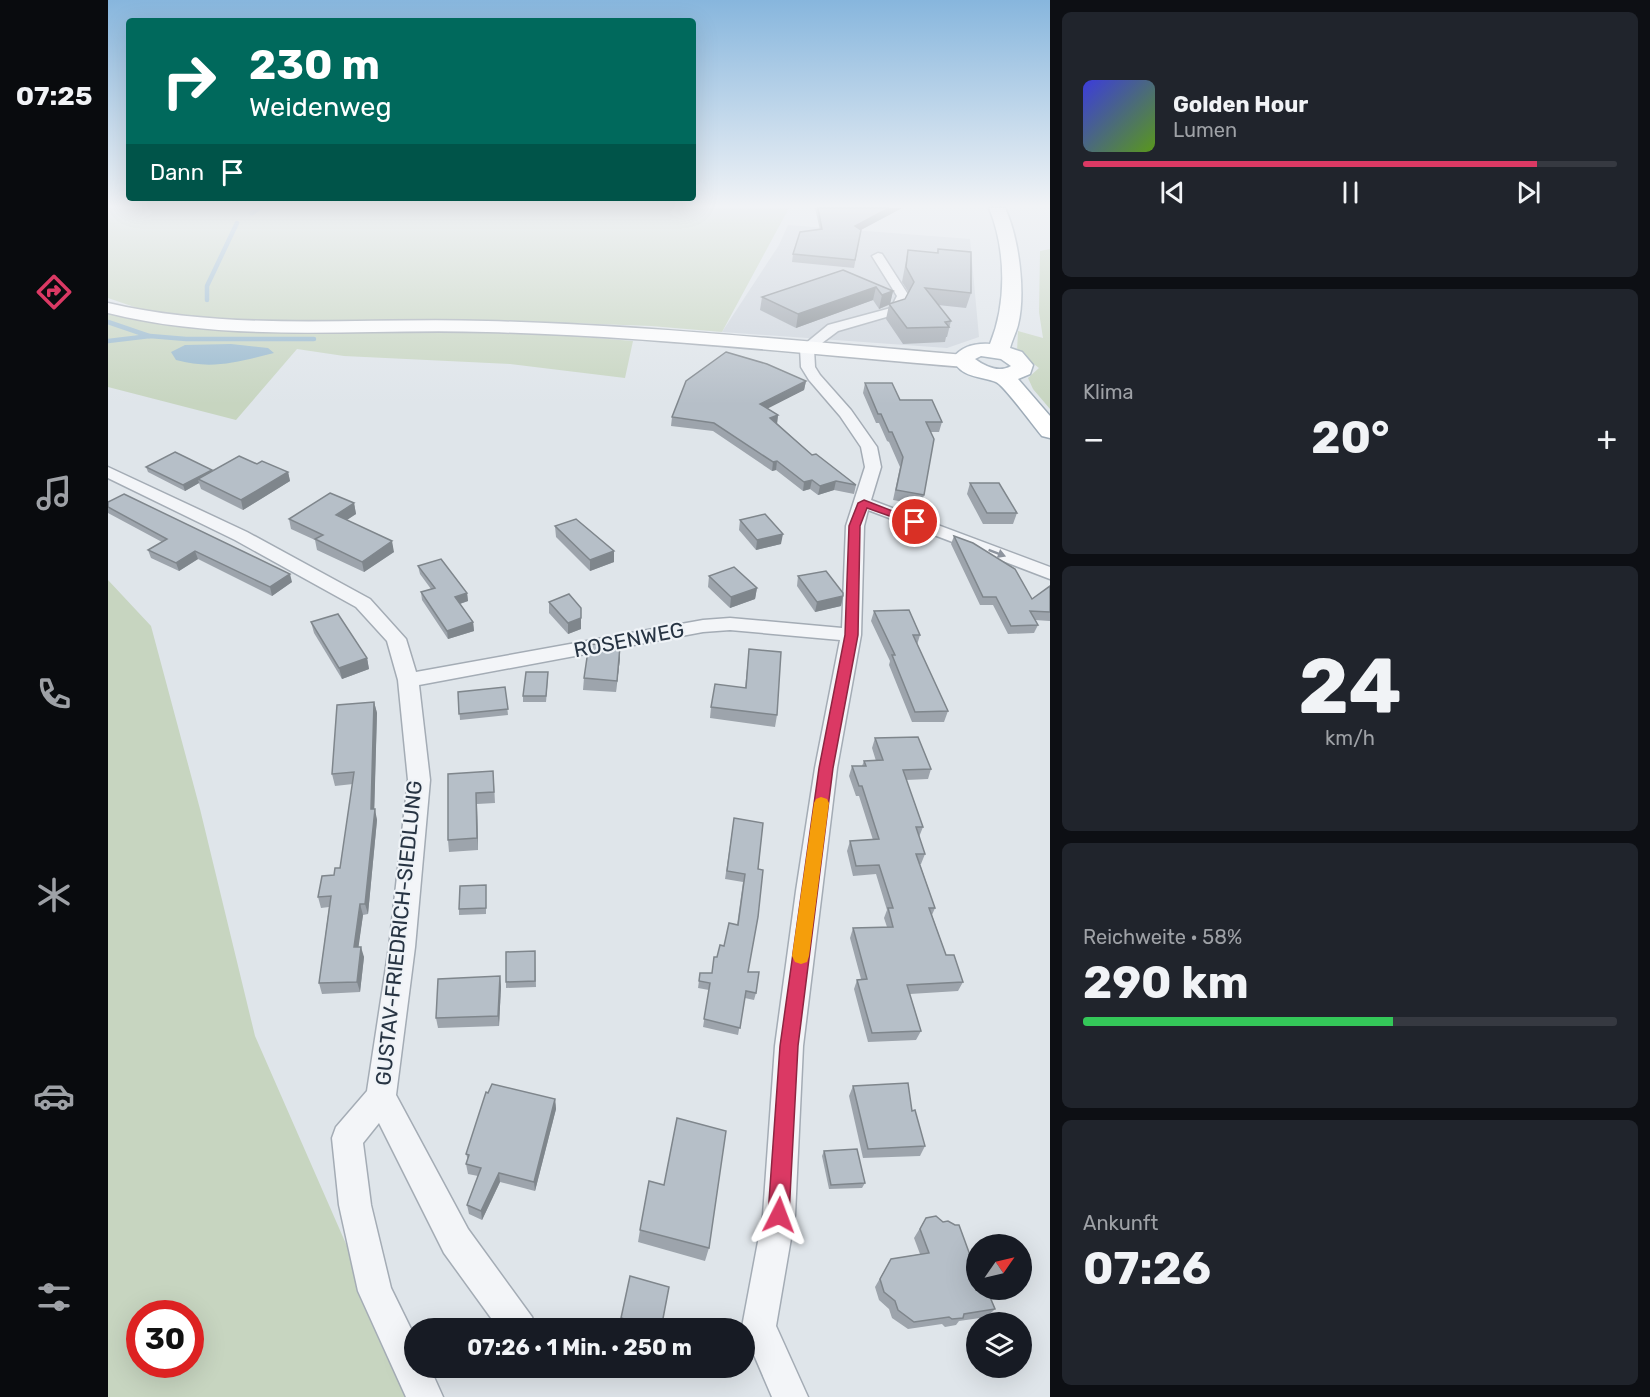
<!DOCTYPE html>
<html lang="de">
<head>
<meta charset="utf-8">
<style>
  body { margin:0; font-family:Rubik,sans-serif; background:#20242c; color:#f1f3f6; height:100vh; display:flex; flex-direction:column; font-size:22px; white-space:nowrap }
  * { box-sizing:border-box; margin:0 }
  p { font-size:20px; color:#9ea1a6 }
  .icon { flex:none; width:33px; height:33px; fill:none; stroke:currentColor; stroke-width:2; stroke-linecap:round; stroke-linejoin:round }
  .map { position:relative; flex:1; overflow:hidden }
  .panel { display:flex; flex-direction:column; gap:12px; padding:12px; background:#0d0f14; width:600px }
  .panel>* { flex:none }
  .hud { position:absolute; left:18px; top:18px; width:570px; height:183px; border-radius:6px; box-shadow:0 6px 24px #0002; background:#00695c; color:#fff; overflow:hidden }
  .needle { width:39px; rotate:56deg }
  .fabs { position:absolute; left:858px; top:1234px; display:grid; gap:12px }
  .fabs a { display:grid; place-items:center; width:66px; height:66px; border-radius:50%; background:#171b24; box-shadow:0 6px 24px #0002; font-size:30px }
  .speed { position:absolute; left:18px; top:1300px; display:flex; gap:12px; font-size:30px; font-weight:700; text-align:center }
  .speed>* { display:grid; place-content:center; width:78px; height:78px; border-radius:50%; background:#171b24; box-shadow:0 6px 24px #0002; line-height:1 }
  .speed .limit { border:9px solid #d22; background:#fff; color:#111 }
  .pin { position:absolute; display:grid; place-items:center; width:51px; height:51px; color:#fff; margin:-26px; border:3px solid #fff; border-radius:50%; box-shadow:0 2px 6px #0007 }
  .me { position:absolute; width:66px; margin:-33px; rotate:3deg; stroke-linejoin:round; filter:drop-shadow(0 0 4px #0008) }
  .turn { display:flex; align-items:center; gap:21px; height:126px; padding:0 24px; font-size:27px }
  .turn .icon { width:78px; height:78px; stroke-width:2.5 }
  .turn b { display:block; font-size:42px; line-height:51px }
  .then { display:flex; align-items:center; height:57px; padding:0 24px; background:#0003; gap:12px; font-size:22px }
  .big { font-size:45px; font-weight:700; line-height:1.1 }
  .panel .tile { flex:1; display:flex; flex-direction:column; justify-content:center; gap:9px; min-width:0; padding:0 21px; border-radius:9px; background:#20242c }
  .panel .dial { align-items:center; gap:0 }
  .dial b { font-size:78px; line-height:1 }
  .song { display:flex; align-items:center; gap:18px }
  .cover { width:72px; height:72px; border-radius:9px; background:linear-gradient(135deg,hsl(240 70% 55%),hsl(90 70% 35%)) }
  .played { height:6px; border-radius:3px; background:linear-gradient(90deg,#db3964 85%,#363941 85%) }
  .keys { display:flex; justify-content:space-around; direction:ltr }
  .heat { display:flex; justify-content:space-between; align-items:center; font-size:33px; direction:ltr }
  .charge { height:9px; border-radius:4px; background:linear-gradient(90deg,#34c759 58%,#363941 0) }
  .trip { position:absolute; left:296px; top:1318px; width:351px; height:60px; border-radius:30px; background:#171b24; box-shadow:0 6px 24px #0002; font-weight:700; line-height:60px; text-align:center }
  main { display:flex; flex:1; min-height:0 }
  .tabs { display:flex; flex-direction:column; width:108px; justify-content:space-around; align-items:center; background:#090b0e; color:#9ea1a6 }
  .tabs .icon { width:42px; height:42px }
  .tabs .on { color:#db3964 }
  .tabs b { font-size:27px; color:#f1f3f6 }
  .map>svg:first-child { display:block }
</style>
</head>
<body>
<main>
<nav class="tabs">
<b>07:25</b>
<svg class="icon on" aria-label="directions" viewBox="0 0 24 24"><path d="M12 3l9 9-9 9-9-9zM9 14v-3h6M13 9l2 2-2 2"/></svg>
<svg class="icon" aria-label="music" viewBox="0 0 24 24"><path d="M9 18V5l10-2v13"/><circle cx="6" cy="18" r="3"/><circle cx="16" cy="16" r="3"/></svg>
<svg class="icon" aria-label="phone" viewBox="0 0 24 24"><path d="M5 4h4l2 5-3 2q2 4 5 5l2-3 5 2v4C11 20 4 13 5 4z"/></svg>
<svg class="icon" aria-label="climate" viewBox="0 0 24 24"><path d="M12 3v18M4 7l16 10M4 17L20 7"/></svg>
<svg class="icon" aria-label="car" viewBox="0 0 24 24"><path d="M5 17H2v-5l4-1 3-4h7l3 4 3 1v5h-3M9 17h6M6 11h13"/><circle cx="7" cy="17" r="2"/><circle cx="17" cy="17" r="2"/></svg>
<svg class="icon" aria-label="filters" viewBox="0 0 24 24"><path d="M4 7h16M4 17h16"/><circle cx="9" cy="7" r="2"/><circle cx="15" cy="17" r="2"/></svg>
</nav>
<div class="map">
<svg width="942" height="1397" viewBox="0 0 942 1397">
  <rect width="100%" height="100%" fill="#dfe5ea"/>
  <path fill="#cdd4dc" d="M680,225L862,239L871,337L839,348L614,332L671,245Z"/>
  <g fill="#c7d5c0" fill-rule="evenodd">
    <path d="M0,208H681L614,332L543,326L407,321L138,324L44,313L0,298Z"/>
    <path d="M942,249V409L925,389L920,378L931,368L909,351L910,331L935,338L931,312L932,251Z"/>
    <path d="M0,314L59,325L210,332H414L525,341L517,378L402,364L236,356L189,349L128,420L0,387Z"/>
    <path d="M0,580L43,626L92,809L147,1036L305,1397H0ZM32,1314H82V1365H32Z"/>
  </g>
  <path fill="#97b8cd" d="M123,344L160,348L166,353C130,362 104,370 68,360L63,352L77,345Z"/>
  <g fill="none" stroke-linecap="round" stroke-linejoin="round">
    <g stroke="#97b8cd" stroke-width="4.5">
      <path d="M144,213L152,208"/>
      <path d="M99,300V286L129,223"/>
      <path d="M0,322L41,336"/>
      <path d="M0,341L42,336L78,339H206"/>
    </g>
    <defs>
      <path id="street" d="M770,253L774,254L801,296L792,313L730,331L706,349L707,367L712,375L743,410L769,447L773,467L763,500L942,567V579L760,510L756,526L753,635L729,768L714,891L695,1046L687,1215L668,1326L700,1397H664L634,1327L655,1215L667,1046L688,891L707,768L732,640L622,630L595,632L311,685L322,780L307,947L288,1095L360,1229L424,1317L429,1329H391L336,1253L271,1123L255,1143L263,1205L283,1288L306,1335V1368H322L335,1397H298L250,1291L231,1205L224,1138L228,1127L259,1091L281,947L300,780L290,680L279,641L248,607L127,540L0,478V467L139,532L262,599L298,639L308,672L595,620L622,618L734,628L738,526L757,467L753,447L732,416L701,380L693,367L692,348L720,325L783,308L789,296L764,256Z"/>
      <path id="secondary" d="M0,303C123,332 253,317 379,321C538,325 698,342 857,355L864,357L867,361L864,365L857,367C698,354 538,336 379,332C253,328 123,344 0,313Z"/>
      <path id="primary" d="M881,208H897C911,238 918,293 910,325C908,333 904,340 902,348L914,352L925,365L922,374L910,379L942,416V438L934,436C926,427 896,385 888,382C873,376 851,378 845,358C854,346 868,343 882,344C899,303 898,249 881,208ZM873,356L893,359L903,366C891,373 878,367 867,359Z"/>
    </defs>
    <use href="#street" stroke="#a4acb5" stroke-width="3"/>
    <use href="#secondary" stroke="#a4acb5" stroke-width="3"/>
    <use href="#primary" stroke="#9eabb7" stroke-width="3"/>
    <use href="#street" fill="#f3f5f8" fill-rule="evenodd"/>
    <use href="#secondary" fill="#fff" fill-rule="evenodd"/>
    <use href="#primary" fill="#fff" fill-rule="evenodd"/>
  </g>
  <g fill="#9da4ac">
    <path d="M707,208H794L753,230L746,268L684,262L685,254L712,230Z"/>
    <path d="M830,249L863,293L858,308L830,305L843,321L839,337H838L837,342L795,344L778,319L781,305L771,309L765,300L688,328L652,310L654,297L735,270L785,291L782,304L797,299L801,293L794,282L800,250L829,253Z"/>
    <path d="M698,381L696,390L659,408L670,415L669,423L704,455L748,485L746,494L726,490L710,495L702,489L695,491L668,470L664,471L605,431L563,426L564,417Z"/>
    <path d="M757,383L834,422L831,432H823L816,495L813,505L785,500L792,467L781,442L779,441L771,423H768L755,393Z"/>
    <path d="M149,464L180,472L182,481L135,510L93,489L91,483L77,491L40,472L38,467L104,470V471Z"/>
    <path d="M862,483L909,513L905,524H875L859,494Z"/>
    <path d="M0,502L184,582L164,596L90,559L71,571L43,558L40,550L54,542L0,513Z"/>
    <path d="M246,503L248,514L238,520L286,552L256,572L209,550L207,540L183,529L181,519Z"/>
    <path d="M632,520L673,544L648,550L631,530Z"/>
    <path d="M447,526L506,562L482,571L448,537Z"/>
    <path d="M846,536L924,599L942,586V621L927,620L930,625L926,633L900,634L885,605H872L843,544Z"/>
    <path d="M310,566L359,593L360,601L352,604L365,622L366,631L340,639L314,600L313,592L323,589L312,574Z"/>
    <path d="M601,576L649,588L647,599L622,608L600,587Z"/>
    <path d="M690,576L735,596L733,606L707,612L689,586Z"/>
    <path d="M441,602L473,629L460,634L441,613Z"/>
    <path d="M766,611L812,635L809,645L840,711L836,722H804L781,665L782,661L763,621Z"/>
    <path d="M203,622L259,658L261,669L234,679L206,633Z"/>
    <path d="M641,649L669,715L667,727L602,718L603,707L637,688Z"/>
    <path d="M512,658L508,692L475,690L476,678Z"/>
    <path d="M440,678L438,702H415V696Z"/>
    <path d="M397,687L400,715L352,720L350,692Z"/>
    <path d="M266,702L269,713L266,809L269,820L260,914L255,915L250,947L256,957L252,992L214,994L211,983L221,907L213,908L210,897L232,868L245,784L227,786L224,774Z"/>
    <path d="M767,738L823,769L820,779L798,780L815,827L811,837L817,854L813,864H812L827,908L824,915L838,955L855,982L850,991L802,994L813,1031L808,1040L760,1042L746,989L749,980L753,979L742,938L745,928L779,927L776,918L779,910L768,874L745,876L739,851L742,841L765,840L751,796H748L741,776L744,766H754L756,761H768L764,748Z"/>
    <path d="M340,774L386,783L387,803L369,804L370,850L341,852L340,840Z"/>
    <path d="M626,818L655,823L640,972L648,993L646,1000L637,998L630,1035L595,1027L601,990L590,988L592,973H604L609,957L629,925L635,882L617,879Z"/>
    <path d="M378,885V914L351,915V909Z"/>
    <path d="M427,951L428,987L398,988V982Z"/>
    <path d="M392,976L393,987L391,1026L330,1028L328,1018Z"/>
    <path d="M745,1086L817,1146L812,1156L755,1158L741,1096Z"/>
    <path d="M447,1099L448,1109L427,1191L392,1182L374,1220L361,1214L359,1205L370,1176L360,1174L358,1164L360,1160L358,1154Z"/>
    <path d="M716,1151L757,1183L754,1188L721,1189L714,1156Z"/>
    <path d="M818,1218L866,1266L887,1309L879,1317L851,1321L848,1325L837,1327L834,1324L800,1329L784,1318L781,1309L771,1300L767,1287L783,1259L812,1254L806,1238Z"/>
    <path d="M532,1230L601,1248L597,1261L530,1242Z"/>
    <path d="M513,1318L553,1329H538L512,1322Z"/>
  </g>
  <g fill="#7f868c">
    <path d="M781,208H794L745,234L747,226Z"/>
    <path d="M768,287L765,300L688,328L690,314Z"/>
    <path d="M785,291L782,304L771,309L774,295Z"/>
    <path d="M698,381L696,390L651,413L652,404Z"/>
    <path d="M670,415L669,424L662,418Z"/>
    <path d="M669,461L668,470L664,471L665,462Z"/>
    <path d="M104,470L106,476L90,479L91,483L77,491L75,485Z"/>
    <path d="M180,472L182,481L135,510L133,500Z"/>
    <path d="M704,480L702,489L695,491L696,482Z"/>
    <path d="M728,481L726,490L710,495L712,486Z"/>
    <path d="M246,503L248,514L230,526L228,515Z"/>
    <path d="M675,534L673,544L648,550L649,540Z"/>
    <path d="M284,541L286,552L256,572L254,562Z"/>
    <path d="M87,551L90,559L71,571L68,563Z"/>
    <path d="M506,551V562L482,571V560Z"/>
    <path d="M182,574L184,582L164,596L162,587Z"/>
    <path d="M649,588L647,599L622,608L623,597Z"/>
    <path d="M359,593L360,601L348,605L347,597Z"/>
    <path d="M735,596L733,606L707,612L709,602Z"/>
    <path d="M473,618V629L460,634V623Z"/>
    <path d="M365,622L366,631L340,639L339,631Z"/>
    <path d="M512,646V658L508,692L509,681Z"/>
    <path d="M259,658L261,669L234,679L231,668Z"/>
    <path d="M266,702L269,713L266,820L267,809L269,820L260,914L257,904L263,809Z"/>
    <path d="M368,793L369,804L370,850L369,838Z"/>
    <path d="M252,904L255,915L249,958L246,947Z"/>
    <path d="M253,947L256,957L252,992L249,982Z"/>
    <path d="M392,976L393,987L391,1026L390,1016Z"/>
    <path d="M447,1099L448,1109L427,1191L426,1182Z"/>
    <path d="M391,1173L392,1182L374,1220L373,1211Z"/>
  </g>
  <g fill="#b6bfc8" stroke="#7f868c" stroke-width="1.5">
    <path d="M710,208H781L747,226L753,230L747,260L685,254L692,232L714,229Z"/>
    <path d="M830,249L863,252V293L817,288L843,321L837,322L841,327L799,328L781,304L797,299L806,282L798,267L800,250L830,253Z"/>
    <path d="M735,270L785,291L774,295L768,287L690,314L654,297Z"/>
    <path d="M618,352L659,364L698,381L652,404L670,415L662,418L704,455L708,454L748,485L728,481L712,486L704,480L696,482L669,461L665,462L606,423L564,417L578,381Z"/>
    <path d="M757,383H784L792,400H824L834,422H818L826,439L816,495L788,490L795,457L784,432H781L773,414H770Z"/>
    <path d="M67,452L104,470L75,485L38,467Z"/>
    <path d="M131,456L149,464L154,461L180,472L133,500L90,479Z"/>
    <path d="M862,483H891L909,513H879Z"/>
    <path d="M222,493L246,503L228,515L284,541L254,562L207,539L215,535L181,519Z"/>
    <path d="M16,494L182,574L162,587L87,551L68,563L40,550L59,539L0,507V502Z"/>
    <path d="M657,514L675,534L649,540L632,520Z"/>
    <path d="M468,519L506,551L482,560L447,526Z"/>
    <path d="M846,536L865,543L907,569L924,599L942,586V612L922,611L930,625L903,626L888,597H875Z"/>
    <path d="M333,559L359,593L347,597L365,622L339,631L313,592L327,588L310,566Z"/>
    <path d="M626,567L649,588L623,597L601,576Z"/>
    <path d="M718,571L735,593V596L709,602L690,576Z"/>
    <path d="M461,594L473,608V618L460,623L441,602Z"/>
    <path d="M801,610L812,635H805L840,711L807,712L784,655H787L766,611Z"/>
    <path d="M230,614L259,658L231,668L203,622Z"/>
    <path d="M481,644L512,646L509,681L476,678Z"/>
    <path d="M641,649L673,652L669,715L603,707L607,684L638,688Z"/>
    <path d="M418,672H440L438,696H415Z"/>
    <path d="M397,687L400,709L351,714L350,692Z"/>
    <path d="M266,702L263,809H267L257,904H252L246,947H253L249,982L211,983L223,896L210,897L214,876L226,875L227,868H232L246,772L224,774L229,705Z"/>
    <path d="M810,737L823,769L795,770L815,827H808L817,854H808L827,908H821L838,955H846L855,982L799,985L813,1031L764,1033L749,980L759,979L745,928L785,927L780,908H785L771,865L748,866L742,841L771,839L754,786H751L744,766H758L756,761L775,760L767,738Z"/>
    <path d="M385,771L386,792L368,793L369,838L340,840V774Z"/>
    <path d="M626,818L655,823L650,869L655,870L650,917L640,972H651L648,993L638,991L632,1028L596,1019L602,983L591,981L592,973H604L606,957H609L612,945L616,946L621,923L630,925L637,874L619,871Z"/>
    <path d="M378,885V908L351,909L352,886Z"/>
    <path d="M427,951V981L398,982V952Z"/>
    <path d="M392,976L390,1016L328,1018L330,979Z"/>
    <path d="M800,1083L804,1111L807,1110L817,1146L760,1149L745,1086Z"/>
    <path d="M384,1084L447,1099L426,1182L391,1173L373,1211L359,1205L373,1168L358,1164L361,1155L358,1154L378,1092L380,1093Z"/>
    <path d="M569,1118L618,1131L601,1248L532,1230L541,1181L556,1185Z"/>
    <path d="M749,1149L757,1183L723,1185L716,1151Z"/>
    <path d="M828,1216L835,1222L840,1221L847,1225H851L866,1266L868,1265V1290H879L887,1309L856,1314L855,1318L844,1319L841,1317L806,1322L790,1310L787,1301L776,1292L772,1279L783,1259L821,1253L812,1229L818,1218Z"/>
    <path d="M522,1276L561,1287L553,1329L513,1318Z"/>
  </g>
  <defs><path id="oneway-solid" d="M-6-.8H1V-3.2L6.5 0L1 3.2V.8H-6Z" transform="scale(1.5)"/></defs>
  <use fill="#8d949e" href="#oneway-solid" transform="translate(889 553) rotate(21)"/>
  <linearGradient id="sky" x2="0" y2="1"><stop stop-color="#87b6dd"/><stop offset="0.51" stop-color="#f1f3f6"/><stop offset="1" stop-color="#f1f3f6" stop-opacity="0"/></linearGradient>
  <rect width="942" height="404" fill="url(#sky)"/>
  <path fill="#db3964" stroke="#8e2541" stroke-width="1.5" d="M756,500L813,522L811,524H804L759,508L752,526L750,635L725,768L690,1046L681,1215L678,1223L671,1226L664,1223L660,1215L672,1046L711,768L737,635L741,526L750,503Z"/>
  <path fill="#f59e0b" d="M713,797L719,799L721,803L701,956L699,962L693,964L687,962L684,956L706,803L708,799Z"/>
  <g text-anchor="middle" stroke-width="4.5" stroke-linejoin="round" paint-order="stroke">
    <g font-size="21" fill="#273443" stroke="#eff3f7">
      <text transform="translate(521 640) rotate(-11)" y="7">ROSENWEG</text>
      <text transform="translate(291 933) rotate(-84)" y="7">GUSTAV-FRIEDRICH-SIEDLUNG</text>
    </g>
  </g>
</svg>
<div class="fabs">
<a><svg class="needle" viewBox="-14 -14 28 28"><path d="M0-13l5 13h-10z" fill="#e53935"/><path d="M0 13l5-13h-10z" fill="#9ea1a6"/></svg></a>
<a><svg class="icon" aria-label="layers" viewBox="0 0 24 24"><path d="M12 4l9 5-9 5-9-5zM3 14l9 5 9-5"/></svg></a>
</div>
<div class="speed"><div class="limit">30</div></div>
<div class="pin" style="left:807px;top:522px;background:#d93025"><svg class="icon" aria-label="arrive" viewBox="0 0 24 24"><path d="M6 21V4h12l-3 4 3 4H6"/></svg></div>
<svg class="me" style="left:671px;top:1215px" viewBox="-20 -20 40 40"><path d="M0-17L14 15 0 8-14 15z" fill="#db3964" stroke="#fff" stroke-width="4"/></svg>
<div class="trip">07:26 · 1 Min. · 250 m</div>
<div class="hud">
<div class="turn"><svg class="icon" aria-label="right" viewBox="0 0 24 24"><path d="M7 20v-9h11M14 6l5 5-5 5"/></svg><div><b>230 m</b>Weidenweg</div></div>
<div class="then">Dann<svg class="icon" aria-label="arrive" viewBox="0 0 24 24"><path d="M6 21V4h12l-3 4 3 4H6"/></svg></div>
</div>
</div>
<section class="panel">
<div class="tile">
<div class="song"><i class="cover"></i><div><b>Golden Hour</b><p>Lumen</p></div></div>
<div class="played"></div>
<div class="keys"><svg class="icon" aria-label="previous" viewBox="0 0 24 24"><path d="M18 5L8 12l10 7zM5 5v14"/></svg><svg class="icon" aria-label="pause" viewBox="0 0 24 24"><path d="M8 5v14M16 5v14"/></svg><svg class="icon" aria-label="next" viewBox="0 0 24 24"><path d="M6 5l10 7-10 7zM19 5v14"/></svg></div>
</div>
<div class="tile"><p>Klima</p>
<div class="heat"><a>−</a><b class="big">20°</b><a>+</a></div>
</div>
<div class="tile dial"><b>24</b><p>km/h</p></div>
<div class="tile"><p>Reichweite · 58%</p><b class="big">290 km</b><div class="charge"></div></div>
<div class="tile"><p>Ankunft</p><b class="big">07:26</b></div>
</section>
</main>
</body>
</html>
